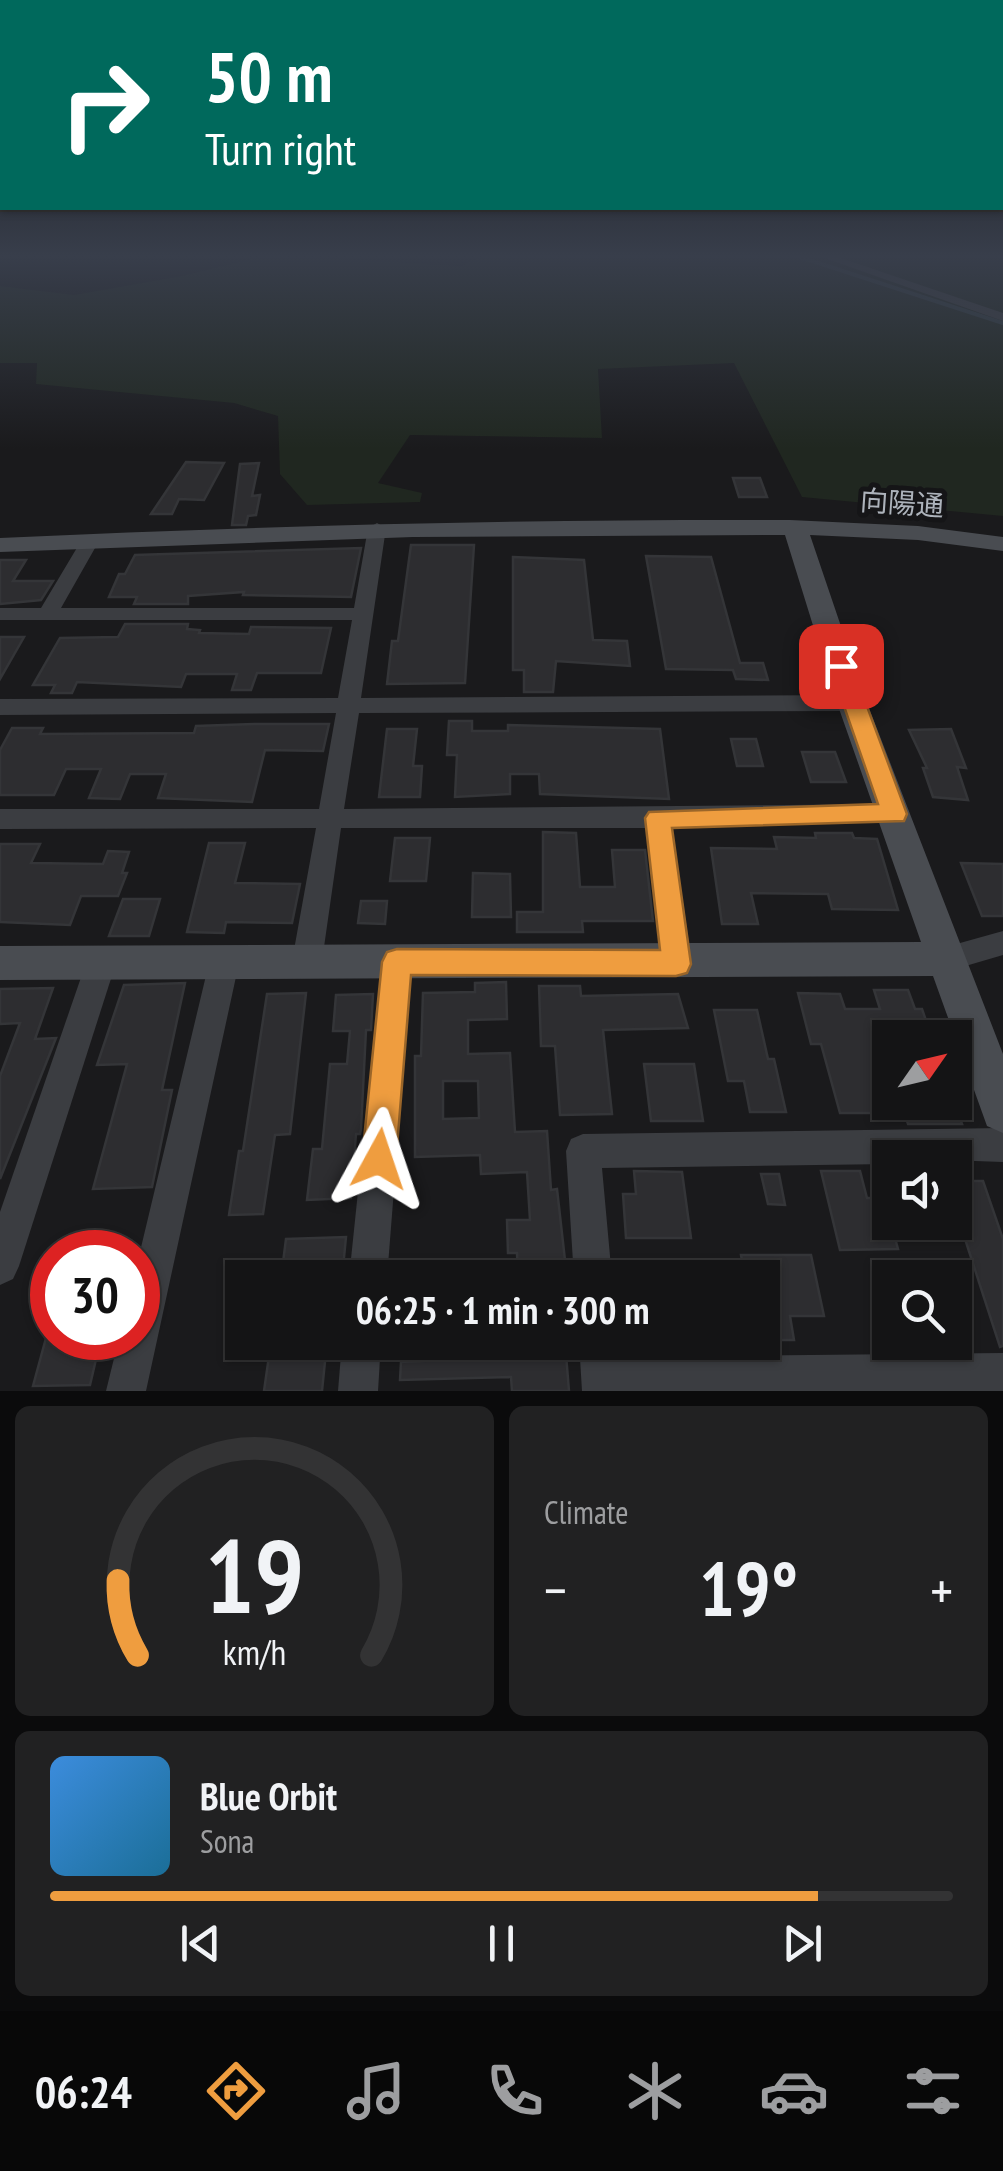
<!DOCTYPE html>
<html lang="en">
<head>
<meta charset="utf-8">
<style>
  body { margin:0; font-family:"PT Sans Narrow","Noto Sans JP",sans-serif; background:#212122; color:#f1f3f6; height:100vh; display:flex; flex-direction:column; font-size:38px; white-space:nowrap }
  * { box-sizing:border-box; margin:0 }
  p { font-size:32px; color:#9d9ea0 }
  .icon { flex:none; width:55px; height:55px; fill:none; stroke:currentColor; stroke-width:2; stroke-linecap:round; stroke-linejoin:round }
  .map { position:relative; height:1391px; overflow:hidden }
  .panel { display:flex; flex-direction:column; gap:15px; padding:15px; background:#0b0b0c; flex:1 }
  .panel>* { flex:none }
  .guide { position:absolute; left:0px; top:0px; width:1005px; height:210px; box-shadow:0 2px 8px #0004,0 0 0 2px #333334; background:#00695c; color:#fff; overflow:hidden }
  .needle { width:65px; rotate:56deg }
  .fabs { position:absolute; left:872px; top:1020px; display:grid; gap:20px }
  .fabs a { display:grid; place-items:center; width:100px; height:100px; border-radius:0px; background:#141415; box-shadow:0 2px 8px #0004,0 0 0 2px #333334; font-size:50px }
  .speed { position:absolute; left:30px; top:1230px; display:flex; gap:20px; font-size:50px; font-weight:700; text-align:center }
  .speed>* { display:grid; place-content:center; width:130px; height:130px; border-radius:50%; background:#141415; box-shadow:0 2px 8px #0004,0 0 0 2px #333334; line-height:1 }
  .speed .limit { border:15px solid #d22; background:#fff; color:#111 }
  .pin { position:absolute; display:grid; place-items:center; width:85px; height:85px; color:#fff; margin:-42px; border-radius:20px; box-shadow:0 5px 15px #0006 }
  .me { position:absolute; width:110px; margin:-55px; rotate:5deg; stroke-linejoin:round; filter:drop-shadow(0 0 8px #0008) }
  .turn { display:flex; align-items:center; gap:35px; height:210px; padding:0 40px; font-size:45px }
  .turn .icon { width:130px; height:130px; stroke-width:2.5 }
  .turn b { display:block; font-size:70px; line-height:85px }
  .big { font-size:75px; font-weight:800; line-height:1.1 }
  .panel .card { flex:1; display:flex; flex-direction:column; justify-content:center; gap:15px; min-width:0; padding:0 35px; border-radius:15px; background:#212122 }
  .panel .dial { align-items:center; gap:0 }
  .dial svg { height:260px; overflow:visible; fill:none; stroke:#333334; stroke-width:7; stroke-linecap:round; text-anchor:middle }
  .dial text { fill:#f1f3f6; stroke:none }
  .song { display:flex; align-items:center; gap:30px }
  .cover { width:120px; height:120px; border-radius:15px; background:linear-gradient(135deg,hsl(210 70% 55%),hsl(200 70% 35%)) }
  .played { height:10px; border-radius:5px; background:linear-gradient(90deg,#ef9d3f 85%,#333334 85%) }
  .keys { display:flex; justify-content:space-around; direction:ltr }
  .heat { display:flex; justify-content:space-between; align-items:center; font-size:55px; direction:ltr }
  .panel .tiles { flex:1; display:grid; gap:15px; grid-template-columns:1fr 1fr }
  .card:last-child { grid-column:span 2 }
  .trip { position:absolute; left:225px; top:1260px; width:555px; height:100px; border-radius:0px; background:#141415; box-shadow:0 2px 8px #0004,0 0 0 2px #333334; font-weight:800; line-height:100px; text-align:center }
  .menu { display:flex; height:160px; justify-content:space-around; align-items:center; background:#080808; color:#9d9ea0 }
  .menu .icon { width:70px; height:70px }
  .menu .current { color:#ef9d3f }
  .menu b { font-size:45px; color:#f1f3f6 }
  .map>svg:first-child { display:block }
</style>
</head>
<body>
<div class="map">
<svg width="1003" height="1391" viewBox="0 0 1003 1391">
  <rect width="100%" height="100%" fill="#1a1a1c"/>
  <path fill="#202720" d="M268,255L462,266L484,255H1003V516L802,497L734,363L598,369L602,438L410,435L378,483L422,493L420,502L307,505L280,474L278,416L234,403L36,384L37,363H0V286L74,295L182,276Z"/>
  <g fill="none" stroke-linecap="round" stroke-linejoin="round">
    <path stroke="#303b40" stroke-width="4" d="M794,255L1003,323"/>
  </g>
  <g fill="#2d2d30" stroke="#343538" stroke-width="2.5" fill-rule="evenodd">
    <path d="M186,462L224,463L204,500L179,499L172,514H151Z"/>
    <path d="M259,463L252,496L260,495L256,515L248,516L246,525H232L240,464Z"/>
    <path d="M733,478H760L767,497H739Z"/>
    <path d="M411,545H474L465,683L387,684L392,641H398Z"/>
    <path d="M361,548L351,597L243,595L244,592L188,596V604H134L137,597H109L119,574H125L135,555Z"/>
    <path d="M646,556L711,557L740,663H763L768,680L736,679L733,670L666,669Z"/>
    <path d="M513,557L584,560L593,640L627,641L630,666L556,661L553,692H524V670H513Z"/>
    <path d="M0,560H26L13,581H53L41,600L0,604Z"/>
    <path d="M125,624H188L187,629L200,630L199,633L249,634L251,627L331,628L321,673H257L251,690H232L237,674H186L181,687L77,682L72,693H51L55,685H33L60,638L118,637Z"/>
    <path d="M0,637H24L0,679Z"/>
    <path d="M449,721H472V731H508V725L660,729L669,799L540,794L539,774H510V794L455,797L457,755H447Z"/>
    <path d="M254,724H329L323,751L265,750L252,802L158,798L166,774H130L120,799L89,798L101,769H66L54,795H0V750L12,728H43L40,734L194,733L196,726Z"/>
    <path d="M387,729H417L413,766H422L420,797H379Z"/>
    <path d="M951,729L966,768L957,767L968,800L933,797L923,768H927L909,730Z"/>
    <path d="M731,739H756L763,766H737Z"/>
    <path d="M802,752H835L846,782H811Z"/>
    <path d="M543,832L576,833L580,887H615L612,850H645L653,921H582L583,932H517V912H543Z"/>
    <path d="M815,833H852L854,838L877,839L898,910L832,909L828,894L751,893L758,924H722L711,848L777,849L774,837L816,838Z"/>
    <path d="M395,838H430L426,881H390Z"/>
    <path d="M209,843H245L235,883L300,884L292,923L226,922L224,933L187,932Z"/>
    <path d="M0,844H40L31,863L103,864L108,851L129,852L122,873H127L118,896H81L70,925L0,922Z"/>
    <path d="M961,863L1003,864V916H982Z"/>
    <path d="M473,873L510,874L511,917H472Z"/>
    <path d="M123,899H160L149,936H109Z"/>
    <path d="M361,901H387L385,924L358,923Z"/>
    <path d="M506,982L507,1019L468,1020V1054L510,1053L515,1132L547,1131L551,1190L557,1189L567,1278H518L517,1253H508L507,1220H530L527,1172L481,1174L480,1155L415,1157V1056H421L423,993L475,992V983ZM443,1081H478L479,1118L443,1119Z"/>
    <path d="M185,983L162,1090H172L152,1187L93,1189L127,1064L97,1065L124,985Z"/>
    <path d="M539,986H580L581,996L678,994L688,1028L603,1030L612,1114L560,1115L555,1046H541Z"/>
    <path d="M53,988L35,1039L56,1038L0,1179V1076L20,1023L0,1024V989Z"/>
    <path d="M874,990H908L915,1009H922L932,1038H890V1113H840L821,1044H811L798,993L840,994L845,1009H880Z"/>
    <path d="M306,993L290,1134L275,1135L263,1214L229,1215L239,1151H243L267,994Z"/>
    <path d="M373,994L371,1030H366L361,1129L360,1134H356L351,1198L307,1200L313,1149H322L330,1064H347L350,1031H333L336,995Z"/>
    <path d="M714,1010H757L768,1059H774L786,1112H750L744,1081H728Z"/>
    <path d="M644,1064H694L703,1121H651Z"/>
    <path d="M901,1102H954L962,1124H908Z"/>
    <path d="M634,1171L682,1172L691,1238H626L623,1194H636Z"/>
    <path d="M821,1171H860L867,1198H884L898,1249L840,1250Z"/>
    <path d="M761,1174H779L785,1205L768,1204Z"/>
    <path d="M955,1181H983L1003,1239V1346L1000,1347L955,1208Z"/>
    <path d="M346,1237L342,1278H281L286,1239Z"/>
    <path d="M741,1255H811L824,1316H790L794,1340H762V1278H745Z"/>
    <path d="M46,1338H101L90,1385L33,1386Z"/>
    <path d="M271,1342H327L322,1391H264Z"/>
    <path d="M442,1342H565L569,1391H512L511,1377L400,1380L401,1362L442,1360Z"/>
  </g>
  <g fill="none" stroke-linecap="round" stroke-linejoin="round">
    <g fill="#3b3d41" fill-rule="evenodd">
      <path d="M816,255H832L1003,313V321Z"/>
      <path d="M377,523L386,528L361,698L852,695L863,703L852,711L359,713L344,809L895,804L904,807L908,814L904,821L672,828L692,963L687,972L677,976L667,972L662,963L646,828H341L322,961L317,970L307,974L297,970L292,961L316,828L0,829V809H319L336,713L0,715V699L338,698L352,620H0V608H41L81,541L90,535L99,541L61,608H354L368,528Z"/>
      <path d="M1003,931V955L945,972L935,968L930,959L935,950Z"/>
      <path d="M397,948L407,952L412,961L387,1278H349L382,961L387,952Z"/>
      <path d="M101,950L111,954L116,963L19,1266L13,1279L0,1285V1212L86,963L91,954Z"/>
      <path d="M224,950L234,954L239,963L146,1391H106L119,1338H138V1260L209,963L214,954Z"/>
      <path d="M1003,1128V1162L890,1158V1164L602,1168L612,1278H574L566,1151L571,1139L583,1134Z"/>
      <path d="M342,1342H381L378,1391H338Z"/>
      <path d="M579,1342H618L619,1357L1003,1353V1391H582Z"/>
    </g>
    <path fill="#494c51" fill-rule="evenodd" d="M790,520L918,526L1003,537V551L918,540L810,535L867,703L1003,1054V1133L987,1126L933,976L0,980V946L921,942L837,703L785,535L413,537L0,552V538C263,526 526,519 790,520Z"/>
  </g>
  <linearGradient id="sky" x2="0" y2="1"><stop stop-color="#0e0e0f"/><stop offset="0.57" stop-color="#383e4b"/><stop offset="1" stop-color="#383e4b" stop-opacity="0"/></linearGradient>
  <rect width="1003" height="449" fill="url(#sky)"/>
  <path fill="#ef9d3f" stroke="#9b6629" stroke-width="2.5" d="M841,659L852,666L907,814L904,821L672,828L691,964L687,973L676,976L411,975L396,1159L391,1171L379,1176L367,1171L362,1159L382,962L387,952L397,949L660,950L645,818L649,812L878,804L830,666Z"/>
  <g text-anchor="middle" stroke-width="10" stroke-linejoin="round" paint-order="stroke">
    <g font-size="28" fill="#adb3bb" stroke="#151517">
      <text transform="translate(902 503) rotate(4)" y="10">向陽通</text>
    </g>
  </g>
</svg>
<div class="fabs">
<a><svg class="needle" viewBox="-14 -14 28 28"><path d="M0-13l5 13h-10z" fill="#e53935"/><path d="M0 13l5-13h-10z" fill="#9d9ea0"/></svg></a>
<a><svg class="icon" aria-label="sound" viewBox="0 0 24 24"><path d="M4 9h4l5-4v14l-5-4H4zM17 9q2 3 0 6"/></svg></a>
<a><svg class="icon" aria-label="search" viewBox="0 0 24 24"><circle cx="10" cy="10" r="6"/><path d="M15 15l6 6"/></svg></a>
</div>
<div class="speed"><div class="limit">30</div></div>
<div class="pin" style="left:841px;top:666px;background:#d93025"><svg class="icon" aria-label="arrive" viewBox="0 0 24 24"><path d="M6 21V4h12l-3 4 3 4H6"/></svg></div>
<svg class="me" style="left:379px;top:1159px" viewBox="-20 -20 40 40"><path d="M0-17L14 15 0 8-14 15z" fill="#ef9d3f" stroke="#fff" stroke-width="4"/></svg>
<div class="trip">06:25 · 1 min · 300 m</div>
<div class="guide">
<div class="turn"><svg class="icon" aria-label="right" viewBox="0 0 24 24"><path d="M7 20v-9h11M14 6l5 5-5 5"/></svg><div><b>50 m</b>Turn right</div></div>
</div>
</div>
<section class="panel">
<div class="tiles">
<div class="card dial"><svg viewBox="0 0 100 80">
<path d="M14 69A42 42 0 1 1 86 69"/>
<path d="M14 69A42 42 0 0 1 8 46" stroke="#ef9d3f"/>
<text x="50" y="56" font-size="32" font-weight="700">19</text>
<text x="50" y="72" font-size="11">km/h</text>
</svg></div>
<div class="card"><p>Climate</p>
<div class="heat"><a>−</a><b class="big">19°</b><a>+</a></div>
</div>
<div class="card">
<div class="song"><i class="cover"></i><div><b>Blue Orbit</b><p>Sona</p></div></div>
<div class="played"></div>
<div class="keys"><svg class="icon" aria-label="previous" viewBox="0 0 24 24"><path d="M18 5L8 12l10 7zM5 5v14"/></svg><svg class="icon" aria-label="pause" viewBox="0 0 24 24"><path d="M8 5v14M16 5v14"/></svg><svg class="icon" aria-label="next" viewBox="0 0 24 24"><path d="M6 5l10 7-10 7zM19 5v14"/></svg></div>
</div>
</div>
</section>
<nav class="menu">
<b>06:24</b>
<svg class="icon current" aria-label="directions" viewBox="0 0 24 24"><path d="M12 3l9 9-9 9-9-9zM9 14v-3h6M13 9l2 2-2 2"/></svg>
<svg class="icon" aria-label="music" viewBox="0 0 24 24"><path d="M9 18V5l10-2v13"/><circle cx="6" cy="18" r="3"/><circle cx="16" cy="16" r="3"/></svg>
<svg class="icon" aria-label="phone" viewBox="0 0 24 24"><path d="M5 4h4l2 5-3 2q2 4 5 5l2-3 5 2v4C11 20 4 13 5 4z"/></svg>
<svg class="icon" aria-label="climate" viewBox="0 0 24 24"><path d="M12 3v18M4 7l16 10M4 17L20 7"/></svg>
<svg class="icon" aria-label="car" viewBox="0 0 24 24"><path d="M5 17H2v-5l4-1 3-4h7l3 4 3 1v5h-3M9 17h6M6 11h13"/><circle cx="7" cy="17" r="2"/><circle cx="17" cy="17" r="2"/></svg>
<svg class="icon" aria-label="filters" viewBox="0 0 24 24"><path d="M4 7h16M4 17h16"/><circle cx="9" cy="7" r="2"/><circle cx="15" cy="17" r="2"/></svg>
</nav>
</body>
</html>
